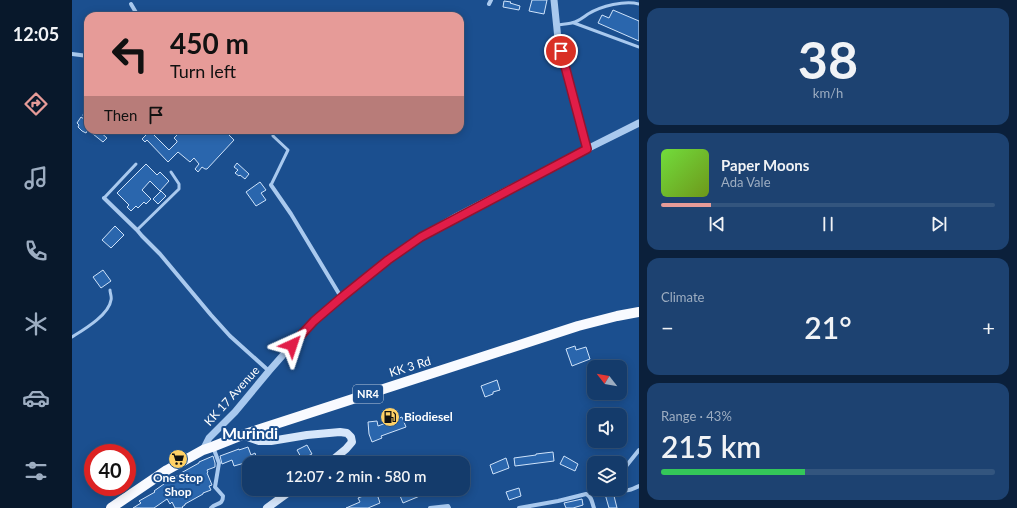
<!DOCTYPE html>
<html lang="en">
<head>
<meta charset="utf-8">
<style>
  body { margin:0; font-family:Lato,sans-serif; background:#1d4271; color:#f1f3f6; height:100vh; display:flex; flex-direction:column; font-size:15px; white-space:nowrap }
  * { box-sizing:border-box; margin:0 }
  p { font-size:13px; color:#9dadc1 }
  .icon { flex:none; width:22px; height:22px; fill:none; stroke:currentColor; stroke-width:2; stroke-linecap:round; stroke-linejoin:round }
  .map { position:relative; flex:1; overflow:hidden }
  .sheet { display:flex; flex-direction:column; gap:8px; padding:8px; background:#0b203b; width:378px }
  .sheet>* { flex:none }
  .banner { position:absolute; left:12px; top:12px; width:380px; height:122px; border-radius:12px; box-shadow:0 2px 10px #0003,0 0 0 1px #33557e; background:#e69b98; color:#111; overflow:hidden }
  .needle { width:26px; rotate:301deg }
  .fabs { position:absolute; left:515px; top:360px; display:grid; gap:8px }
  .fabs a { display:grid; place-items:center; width:40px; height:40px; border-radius:8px; background:#143b6b; box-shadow:0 2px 10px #0003,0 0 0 1px #33557e; font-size:20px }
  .speed { position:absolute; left:12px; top:444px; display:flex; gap:8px; font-size:20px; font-weight:700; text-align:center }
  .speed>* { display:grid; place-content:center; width:52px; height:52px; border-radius:50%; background:#143b6b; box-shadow:0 2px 10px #0003,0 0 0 1px #33557e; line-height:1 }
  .speed .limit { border:6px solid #d22; background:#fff; color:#111 }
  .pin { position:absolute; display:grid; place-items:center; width:34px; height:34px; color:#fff; margin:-17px; border:2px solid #fff; border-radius:50%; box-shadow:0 1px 4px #0007 }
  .me { position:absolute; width:44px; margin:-22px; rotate:42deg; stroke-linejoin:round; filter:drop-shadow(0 0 3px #0008) }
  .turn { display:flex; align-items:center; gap:14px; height:84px; padding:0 20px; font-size:18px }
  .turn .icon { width:52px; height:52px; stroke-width:2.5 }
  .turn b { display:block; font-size:28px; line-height:34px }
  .then { display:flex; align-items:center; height:38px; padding:0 20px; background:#0003; gap:8px; font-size:15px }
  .big { font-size:30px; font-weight:600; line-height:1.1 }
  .sheet .tile { flex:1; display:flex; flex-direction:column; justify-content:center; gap:6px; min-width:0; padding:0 14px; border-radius:12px; background:#1d4271 }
  .sheet .dial { align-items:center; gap:0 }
  .dial b { font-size:52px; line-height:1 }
  .song { display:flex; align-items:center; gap:12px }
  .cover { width:48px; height:48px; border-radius:6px; background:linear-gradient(135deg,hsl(100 70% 55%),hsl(80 70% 35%)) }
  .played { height:4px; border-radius:2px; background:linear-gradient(90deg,#e69b98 15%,#33557e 15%) }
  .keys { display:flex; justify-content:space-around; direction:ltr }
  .heat { display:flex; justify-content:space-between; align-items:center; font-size:22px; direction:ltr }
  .charge { height:6px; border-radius:3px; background:linear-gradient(90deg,#34c759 43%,#33557e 0) }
  .trip { position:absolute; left:170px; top:456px; width:228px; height:40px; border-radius:12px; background:#143b6b; box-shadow:0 2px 10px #0003,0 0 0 1px #33557e; font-weight:600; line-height:40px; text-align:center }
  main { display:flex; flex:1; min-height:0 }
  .dock { display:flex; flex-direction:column; width:72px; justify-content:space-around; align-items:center; background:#08182b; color:#9dadc1 }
  .dock .icon { width:28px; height:28px }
  .dock .active { color:#e69b98 }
  .dock b { font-size:18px; color:#f1f3f6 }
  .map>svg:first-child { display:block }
</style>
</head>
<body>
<main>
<nav class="dock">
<b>12:05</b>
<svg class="icon active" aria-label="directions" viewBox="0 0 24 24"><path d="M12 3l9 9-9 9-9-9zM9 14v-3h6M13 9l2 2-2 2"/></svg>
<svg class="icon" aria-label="music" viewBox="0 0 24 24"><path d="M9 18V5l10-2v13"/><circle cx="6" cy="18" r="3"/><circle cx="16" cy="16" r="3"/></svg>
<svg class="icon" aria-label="phone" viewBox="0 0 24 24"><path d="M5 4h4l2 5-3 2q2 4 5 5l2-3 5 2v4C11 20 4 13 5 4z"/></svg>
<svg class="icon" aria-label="climate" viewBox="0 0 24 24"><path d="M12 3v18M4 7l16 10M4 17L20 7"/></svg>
<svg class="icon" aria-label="car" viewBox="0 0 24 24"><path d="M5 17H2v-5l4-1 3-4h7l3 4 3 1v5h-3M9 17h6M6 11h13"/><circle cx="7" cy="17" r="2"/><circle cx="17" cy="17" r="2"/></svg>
<svg class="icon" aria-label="filters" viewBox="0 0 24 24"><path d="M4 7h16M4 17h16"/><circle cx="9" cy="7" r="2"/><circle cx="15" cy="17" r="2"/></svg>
</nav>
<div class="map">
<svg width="567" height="508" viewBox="0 0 567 508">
  <rect width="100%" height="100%" fill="#1b4f8f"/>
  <g fill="#2a66ad" stroke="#cfe3fa">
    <path d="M460,0H475L472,14L457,11Z"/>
    <path d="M432,1L439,2L438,3L448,6L447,10L431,7Z"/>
    <path d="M541,10L567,21V41L526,23L530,15L537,18Z"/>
    <path d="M16,113V130H26L35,138L31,142L16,130L14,133L10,131L6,127L7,125L5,123L9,117L12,119L14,117Z"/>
    <path d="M116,130H152L162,140L135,169H133L130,167L126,172L123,169L127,164L122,158L118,162L106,152L96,162L75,140L73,142L70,139L78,131L97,150L105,142V141L102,138L109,131L112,134Z"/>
    <path d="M165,163L177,174L173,179L168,175L167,176L163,173L166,170L162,167Z"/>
    <path d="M74,164L85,175L88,172L97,181L88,191L78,181L70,190L79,199L74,204L72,202L66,208L64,206L59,211L55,207L57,205L45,193Z"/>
    <path d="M188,182L194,190L189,193L194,200L184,206L174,192Z"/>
    <path d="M89,191L94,196L86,204L81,199Z"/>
    <path d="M43,226L52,235L39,248L30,240Z"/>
    <path d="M31,270L39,281L29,288L21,277Z"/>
    <path d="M503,346L504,350L514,347L518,359L500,366L494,349Z"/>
    <path d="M425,380L428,390L421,392V394L413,397L409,386Z"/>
    <path d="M330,417L334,427L309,436L310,438L300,442L297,434L296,422L305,421L306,426Z"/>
    <path d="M235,445L240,454L230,459L225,450Z"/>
    <path d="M176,447L179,455L183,453L185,459L177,463L176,462L162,466L160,460L150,464L148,456L167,449V450Z"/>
    <path d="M481,452L482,461L443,466L442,458L464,455V454Z"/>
    <path d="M141,456L143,463V467L135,470L136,472L135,473L140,485L137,486L139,490L131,493V494L113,504V505L110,507L111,508H103L100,502L98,504L95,499L82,508H61L69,503L67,501L83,492L82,491L99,479L109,474V473L127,463V462Z"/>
    <path d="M492,456L506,464L503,471L488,464Z"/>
    <path d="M434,458L437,468L421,474L418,465Z"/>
    <path d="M447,488L449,496L437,500L434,492Z"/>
    <path d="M331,489H335V491L340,489H354L355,493L331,503L326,491Z"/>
    <path d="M304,491L308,503L296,508H274L288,502L286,498Z"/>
    <path d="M541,492L545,508H537L533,494Z"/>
    <path d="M510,499L511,505L501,508H494L492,503Z"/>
  </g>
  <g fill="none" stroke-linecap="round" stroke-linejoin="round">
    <g stroke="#a9c9ee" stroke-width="3">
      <path d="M502,23L567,47"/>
      <path d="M485,25C491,24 498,24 503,22C508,20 512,17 516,14C529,6 553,0 567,4"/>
      <path d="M12,115L16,106"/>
      <path d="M199,185L216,150L201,136V130"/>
      <path d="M32,198L64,164"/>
      <path d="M65,230L107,189V184L99,172"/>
      <path d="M0,337C11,330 37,315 39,300C40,297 38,293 38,290"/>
    </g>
    <g stroke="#a9c9ee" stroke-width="4">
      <path d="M59,4L66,16"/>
      <path d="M417,4L419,0"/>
      <path d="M0,54L16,56"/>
      <path d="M199,185L219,214L269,297"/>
      <path d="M32,198L65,230L70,236L88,254L139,315L158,336L197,371"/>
      <path d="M548,477L551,470L567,450"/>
      <path d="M548,486C553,494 560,489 567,486"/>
      <path d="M139,508C144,502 151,506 151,496L143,487L147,463L141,447"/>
      <path d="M358,508L376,506L377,508"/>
      <path d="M447,508L486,501L514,494C520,496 520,503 522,508"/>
    </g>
    <g stroke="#a9c9ee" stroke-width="7">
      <path d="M482,0L486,39L515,149"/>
      <path d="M131,450L137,438L163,412L197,371L241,321L269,297L316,260L349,237L385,216L515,149L567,123"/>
    </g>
    <g stroke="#d6e6fa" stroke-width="8">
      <path d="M170,435L187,441H199L235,435L268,432L275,433L279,437L280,442L274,449L257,463"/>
      <path d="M195,508L221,489"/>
    </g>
    <path stroke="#f8faff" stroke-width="10" d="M39,508L95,470L131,450L140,447L170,435L506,326L545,316L567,312"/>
  </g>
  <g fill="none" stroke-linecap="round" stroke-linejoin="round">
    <defs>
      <path id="route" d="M220,345L242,321L270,297L316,260L349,237L515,149L489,51"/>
    </defs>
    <use href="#route" stroke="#92132f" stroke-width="10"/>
    <use href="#route" stroke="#e11d48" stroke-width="7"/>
  </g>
  <defs>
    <symbol id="fuel-disc" viewBox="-11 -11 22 22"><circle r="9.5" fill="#ffd166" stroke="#1b4f8f"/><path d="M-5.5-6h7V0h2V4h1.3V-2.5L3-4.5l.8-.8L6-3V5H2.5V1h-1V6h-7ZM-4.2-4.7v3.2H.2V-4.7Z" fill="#111"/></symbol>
    <symbol id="supermarket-disc" viewBox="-11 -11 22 22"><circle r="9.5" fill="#ffd166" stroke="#1b4f8f"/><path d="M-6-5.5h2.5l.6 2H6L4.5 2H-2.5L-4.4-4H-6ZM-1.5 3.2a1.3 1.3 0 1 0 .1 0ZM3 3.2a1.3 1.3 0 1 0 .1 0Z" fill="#111"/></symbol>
  </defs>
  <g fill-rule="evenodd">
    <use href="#fuel-disc" x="307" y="406" width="22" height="22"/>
    <use href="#supermarket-disc" x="95" y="448" width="22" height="22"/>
  </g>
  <g text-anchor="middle" stroke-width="4" stroke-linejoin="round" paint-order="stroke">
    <rect fill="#1b4f8f" stroke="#bbcadd" stroke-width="1" x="281" y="385" width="30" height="18" rx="3"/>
    <g font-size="11" font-weight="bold" fill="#fff">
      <text x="296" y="398">NR4</text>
    </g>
    <g font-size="12" fill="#fff" stroke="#1b4f8f">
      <text transform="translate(338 367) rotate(-17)" y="4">KK 3 Rd</text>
      <text transform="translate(160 396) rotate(-48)" y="4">KK 17 Avenue</text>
    </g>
    <g font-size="12" font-weight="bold" fill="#fff" stroke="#1b4f8f" text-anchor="start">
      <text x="332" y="421">Biodiesel</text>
      <text x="106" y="482" text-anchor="middle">One Stop<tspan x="106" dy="14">Shop</tspan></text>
    </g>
    <g font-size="16" font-weight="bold" fill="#fff" stroke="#1b4f8f">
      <text x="178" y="439">Murindi</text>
    </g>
  </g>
</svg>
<div class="fabs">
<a><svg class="needle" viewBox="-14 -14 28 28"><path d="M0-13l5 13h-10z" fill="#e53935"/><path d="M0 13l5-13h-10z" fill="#9dadc1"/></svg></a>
<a><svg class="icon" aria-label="sound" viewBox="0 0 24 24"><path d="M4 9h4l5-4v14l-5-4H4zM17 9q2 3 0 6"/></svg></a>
<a><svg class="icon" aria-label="layers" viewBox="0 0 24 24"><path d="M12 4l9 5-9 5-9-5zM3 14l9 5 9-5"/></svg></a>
</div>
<div class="speed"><div class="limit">40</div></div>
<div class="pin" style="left:489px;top:51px;background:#d93025"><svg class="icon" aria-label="arrive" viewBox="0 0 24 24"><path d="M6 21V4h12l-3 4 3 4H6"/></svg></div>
<svg class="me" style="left:220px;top:345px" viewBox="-20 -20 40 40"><path d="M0-17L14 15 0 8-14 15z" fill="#e11d48" stroke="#fff" stroke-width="4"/></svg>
<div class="trip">12:07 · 2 min · 580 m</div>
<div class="banner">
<div class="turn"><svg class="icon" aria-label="left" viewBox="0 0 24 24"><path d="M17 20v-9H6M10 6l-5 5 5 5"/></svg><div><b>450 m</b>Turn left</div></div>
<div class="then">Then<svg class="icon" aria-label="arrive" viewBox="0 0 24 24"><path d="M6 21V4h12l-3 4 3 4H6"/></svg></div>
</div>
</div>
<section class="sheet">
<div class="tile dial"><b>38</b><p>km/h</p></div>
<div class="tile">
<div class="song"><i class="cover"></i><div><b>Paper Moons</b><p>Ada Vale</p></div></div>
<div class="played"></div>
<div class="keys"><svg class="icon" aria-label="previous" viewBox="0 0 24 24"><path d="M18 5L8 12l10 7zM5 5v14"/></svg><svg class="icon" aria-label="pause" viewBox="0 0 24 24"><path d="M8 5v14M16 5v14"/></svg><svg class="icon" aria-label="next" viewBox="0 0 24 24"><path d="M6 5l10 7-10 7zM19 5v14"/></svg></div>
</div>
<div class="tile"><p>Climate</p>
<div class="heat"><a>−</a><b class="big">21°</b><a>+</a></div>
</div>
<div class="tile"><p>Range · 43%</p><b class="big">215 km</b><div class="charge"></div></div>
</section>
</main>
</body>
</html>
